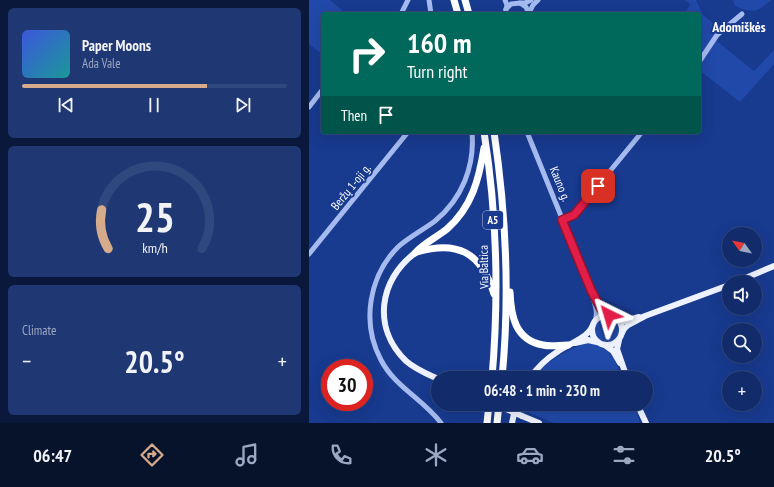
<!DOCTYPE html>
<html lang="en">
<head>
<meta charset="utf-8">
<style>
  body { margin:0; font-family:"PT Sans Narrow",sans-serif; background:#1f3873; color:#f1f3f6; height:100vh; display:flex; flex-direction:column; font-size:15px; white-space:nowrap }
  * { box-sizing:border-box; margin:0 }
  p { font-size:13px; color:#9ca7c1 }
  .icon { flex:none; width:22px; height:22px; fill:none; stroke:currentColor; stroke-width:2; stroke-linecap:round; stroke-linejoin:round }
  .map { position:relative; flex:1; overflow:hidden }
  .panel { display:flex; flex-direction:column; gap:8px; padding:8px; background:#0a183b; width:309px }
  .panel>* { flex:none }
  .banner { position:absolute; left:12px; top:12px; width:380px; height:122px; border-radius:4px; box-shadow:0 4px 16px #0002,0 0 0 1px #31487e; background:#00695c; color:#fff; overflow:hidden }
  .needle { width:26px; rotate:303deg }
  .controls { position:absolute; left:413px; top:227px; display:grid; gap:8px }
  .controls a { display:grid; place-items:center; width:40px; height:40px; border-radius:50%; background:#122c6b; box-shadow:0 4px 16px #0002,0 0 0 1px #31487e; font-size:20px }
  .speed { position:absolute; left:12px; top:359px; display:flex; gap:8px; font-size:20px; font-weight:700; text-align:center }
  .speed>* { display:grid; place-content:center; width:52px; height:52px; border-radius:50%; background:#122c6b; box-shadow:0 4px 16px #0002,0 0 0 1px #31487e; line-height:1 }
  .speed .limit { border:6px solid #d22; background:#fff; color:#111 }
  .pin { position:absolute; display:grid; place-items:center; width:34px; height:34px; color:#fff; margin:-17px; border-radius:8px; box-shadow:0 2px 6px #0006 }
  .me { position:absolute; width:44px; margin:-22px; rotate:320deg; stroke-linejoin:round; filter:drop-shadow(0 0 3px #0008) }
  .turn { display:flex; align-items:center; gap:14px; height:84px; padding:0 20px; font-size:18px }
  .turn .icon { width:52px; height:52px; stroke-width:2.5 }
  .turn b { display:block; font-size:28px; line-height:34px }
  .then { display:flex; align-items:center; height:38px; padding:0 20px; background:#0003; gap:8px; font-size:15px }
  .big { font-size:30px; font-weight:700; line-height:1.1 }
  .panel .card { flex:1; display:flex; flex-direction:column; justify-content:center; gap:6px; min-width:0; padding:0 14px; border-radius:6px; background:#1f3873 }
  .panel .dial { align-items:center; gap:0 }
  .dial svg { height:104px; overflow:visible; fill:none; stroke:#31487e; stroke-width:7; stroke-linecap:round; text-anchor:middle }
  .dial text { fill:#f1f3f6; stroke:none }
  .song { display:flex; align-items:center; gap:12px }
  .cover { width:48px; height:48px; border-radius:6px; background:linear-gradient(135deg,hsl(230 70% 55%),hsl(180 70% 35%)) }
  .played { height:4px; border-radius:2px; background:linear-gradient(90deg,#d6ab8b 70%,#31487e 70%) }
  .keys { display:flex; justify-content:space-around; direction:ltr }
  .heat { display:flex; justify-content:space-between; align-items:center; font-size:22px; direction:ltr }
  .trip { position:absolute; left:122px; top:371px; width:222px; height:40px; border-radius:20px; background:#122c6b; box-shadow:0 4px 16px #0002,0 0 0 1px #31487e; font-weight:700; line-height:40px; text-align:center }
  .tab-bar { display:flex; height:64px; justify-content:space-around; align-items:center; background:#07122b; color:#9ca7c1 }
  .tab-bar .icon { width:28px; height:28px }
  .tab-bar .selected { color:#d6ab8b }
  .tab-bar b { font-size:18px; color:#f1f3f6 }
  main { display:flex; flex:1; min-height:0 }
  .map>svg:first-child { display:block }
</style>
</head>
<body>
<main>
<section class="panel">
<div class="card">
<div class="song"><i class="cover"></i><div><b>Paper Moons</b><p>Ada Vale</p></div></div>
<div class="played"></div>
<div class="keys"><svg class="icon" aria-label="previous" viewBox="0 0 24 24"><path d="M18 5L8 12l10 7zM5 5v14"/></svg><svg class="icon" aria-label="pause" viewBox="0 0 24 24"><path d="M8 5v14M16 5v14"/></svg><svg class="icon" aria-label="next" viewBox="0 0 24 24"><path d="M6 5l10 7-10 7zM19 5v14"/></svg></div>
</div>
<div class="card dial"><svg viewBox="0 0 100 80">
<path d="M14 69A42 42 0 1 1 86 69"/>
<path d="M14 69A42 42 0 0 1 9 39" stroke="#d6ab8b"/>
<text x="50" y="56" font-size="32" font-weight="700">25</text>
<text x="50" y="72" font-size="11">km/h</text>
</svg></div>
<div class="card"><p>Climate</p>
<div class="heat"><a>−</a><b class="big">20.5°</b><a>+</a></div>
</div>
</section>
<div class="map">
<svg width="465" height="423" viewBox="0 0 465 423">
  <rect width="100%" height="100%" fill="#183a8f"/>
  <g fill="#2149a9">
    <path d="M0,0H21L37,14H14V55L0,44Z"/>
    <path d="M376,0H387L394,15L410,28L404,38L445,71L465,50V64L431,102L390,70V14H376L381,4Z"/>
    <path d="M424,0H462C449,12 443,14 426,6Z"/>
    <circle cx="298" cy="330" r="13"/>
    <path d="M277,343C301,343 305,359 314,378H225C238,360 257,351 277,343Z"/>
    <path d="M211,404H322L319,406L320,409H324L327,411L331,423H245L210,408Z"/>
  </g>
  <g fill="none" stroke-linecap="round" stroke-linejoin="round">
    <g stroke="#a5bbef" stroke-width="5">
      <path d="M120,0L122,14"/>
      <path d="M211,3H216L222,0"/>
      <path d="M197,9L202,4L211,3L217,7L220,14"/>
      <path d="M220,13L224,5L229,0"/>
      <path d="M92,14L99,0"/>
      <path d="M196,14L198,5L196,0"/>
      <path d="M390,62L408,35L433,14"/>
      <path d="M0,107L14,89"/>
      <path d="M218,132L282,290C284,300 290,311 286,321"/>
      <path d="M253,219L265,215L333,132"/>
      <path d="M0,254L99,132"/>
      <path d="M285,296L293,309L300,315"/>
      <path d="M132,423C114,399 86,387 72,360C52,323 60,276 89,247C100,237 114,230 126,221C153,199 166,166 163,132"/>
    </g>
    <g stroke="#eef2ff" stroke-width="6">
      <path d="M106,253C70,280 63,328 97,361C106,369 118,374 129,379"/>
      <path d="M427,282L465,266"/>
      <circle cx="298" cy="330" r="15"/>
      <path d="M308,319L316,321L330,317"/>
      <path d="M313,333L315,329L319,325L336,316L420,285"/>
      <path d="M310,340L308,349L318,378"/>
      <path d="M266,343L279,340L288,342"/>
      <path d="M296,345L304,351L311,363"/>
      <path d="M221,378C228,368 237,359 248,352C259,344 277,339 283,327"/>
      <path d="M328,404L337,423"/>
      <path d="M213,416L230,423"/>
      <path d="M203,423L207,404"/>
    </g>
    <g stroke="#fff" stroke-width="7">
      <path d="M145,0L149,14"/>
      <path d="M156,0L160,14"/>
      <path d="M175,132C188,213 190,296 183,378"/>
      <path d="M185,132C197,213 201,296 193,378"/>
      <path d="M108,252C148,240 172,252 185,294"/>
      <path d="M106,253C115,243 128,237 138,229C163,207 170,179 175,148"/>
      <path d="M201,292C202,316 206,340 234,345C242,347 251,345 259,345"/>
      <path d="M178,423L180,404"/>
      <path d="M188,423L190,404"/>
    </g>
    <path stroke="#eef2ff" stroke-width="6" d="M186,404L213,416"/>
  </g>
  <g fill="none" stroke-linecap="round" stroke-linejoin="round">
    <defs>
      <path id="route" d="M289,186L265,215L253,220L282,290L292,309L300,315"/>
    </defs>
    <use href="#route" stroke="#92132f" stroke-width="10"/>
    <use href="#route" stroke="#e11d48" stroke-width="7"/>
  </g>
  <g text-anchor="middle" stroke-width="4" stroke-linejoin="round" paint-order="stroke">
    <rect fill="#183a8f" stroke="#bac4dd" stroke-width="1" x="174" y="211" width="20" height="18" rx="3"/>
    <g font-size="11" font-weight="bold" fill="#fff">
      <text x="184" y="224">A5</text>
    </g>
    <g font-size="12" fill="#fff" stroke="#183a8f">
      <text transform="translate(251 184) rotate(68)" y="4">Kauno g.</text>
      <text transform="translate(42 187) rotate(-51)" y="4">Beržų 1-oji g.</text>
      <text transform="translate(175 267) rotate(-91)" y="4">Via Baltica</text>
    </g>
    <g font-size="14" font-weight="bold" fill="#fff" stroke="#183a8f">
      <text x="430" y="32">Adomiškės</text>
    </g>
  </g>
</svg>
<div class="controls">
<a><svg class="needle" viewBox="-14 -14 28 28"><path d="M0-13l5 13h-10z" fill="#e53935"/><path d="M0 13l5-13h-10z" fill="#9ca7c1"/></svg></a>
<a><svg class="icon" aria-label="sound" viewBox="0 0 24 24"><path d="M4 9h4l5-4v14l-5-4H4zM17 9q2 3 0 6"/></svg></a>
<a><svg class="icon" aria-label="search" viewBox="0 0 24 24"><circle cx="10" cy="10" r="6"/><path d="M15 15l6 6"/></svg></a>
<a>+</a>
</div>
<div class="speed"><div class="limit">30</div></div>
<div class="pin" style="left:289px;top:186px;background:#d93025"><svg class="icon" aria-label="arrive" viewBox="0 0 24 24"><path d="M6 21V4h12l-3 4 3 4H6"/></svg></div>
<svg class="me" style="left:300px;top:315px" viewBox="-20 -20 40 40"><path d="M0-17L14 15 0 8-14 15z" fill="#e11d48" stroke="#fff" stroke-width="4"/></svg>
<div class="trip">06:48 · 1 min · 230 m</div>
<div class="banner">
<div class="turn"><svg class="icon" aria-label="right" viewBox="0 0 24 24"><path d="M7 20v-9h11M14 6l5 5-5 5"/></svg><div><b>160 m</b>Turn right</div></div>
<div class="then">Then<svg class="icon" aria-label="arrive" viewBox="0 0 24 24"><path d="M6 21V4h12l-3 4 3 4H6"/></svg></div>
</div>
</div>
</main>
<nav class="tab-bar">
<b>06:47</b>
<svg class="icon selected" aria-label="directions" viewBox="0 0 24 24"><path d="M12 3l9 9-9 9-9-9zM9 14v-3h6M13 9l2 2-2 2"/></svg>
<svg class="icon" aria-label="music" viewBox="0 0 24 24"><path d="M9 18V5l10-2v13"/><circle cx="6" cy="18" r="3"/><circle cx="16" cy="16" r="3"/></svg>
<svg class="icon" aria-label="phone" viewBox="0 0 24 24"><path d="M5 4h4l2 5-3 2q2 4 5 5l2-3 5 2v4C11 20 4 13 5 4z"/></svg>
<svg class="icon" aria-label="climate" viewBox="0 0 24 24"><path d="M12 3v18M4 7l16 10M4 17L20 7"/></svg>
<svg class="icon" aria-label="car" viewBox="0 0 24 24"><path d="M5 17H2v-5l4-1 3-4h7l3 4 3 1v5h-3M9 17h6M6 11h13"/><circle cx="7" cy="17" r="2"/><circle cx="17" cy="17" r="2"/></svg>
<svg class="icon" aria-label="filters" viewBox="0 0 24 24"><path d="M4 7h16M4 17h16"/><circle cx="9" cy="7" r="2"/><circle cx="15" cy="17" r="2"/></svg>
<b>20.5°</b>
</nav>
</body>
</html>
